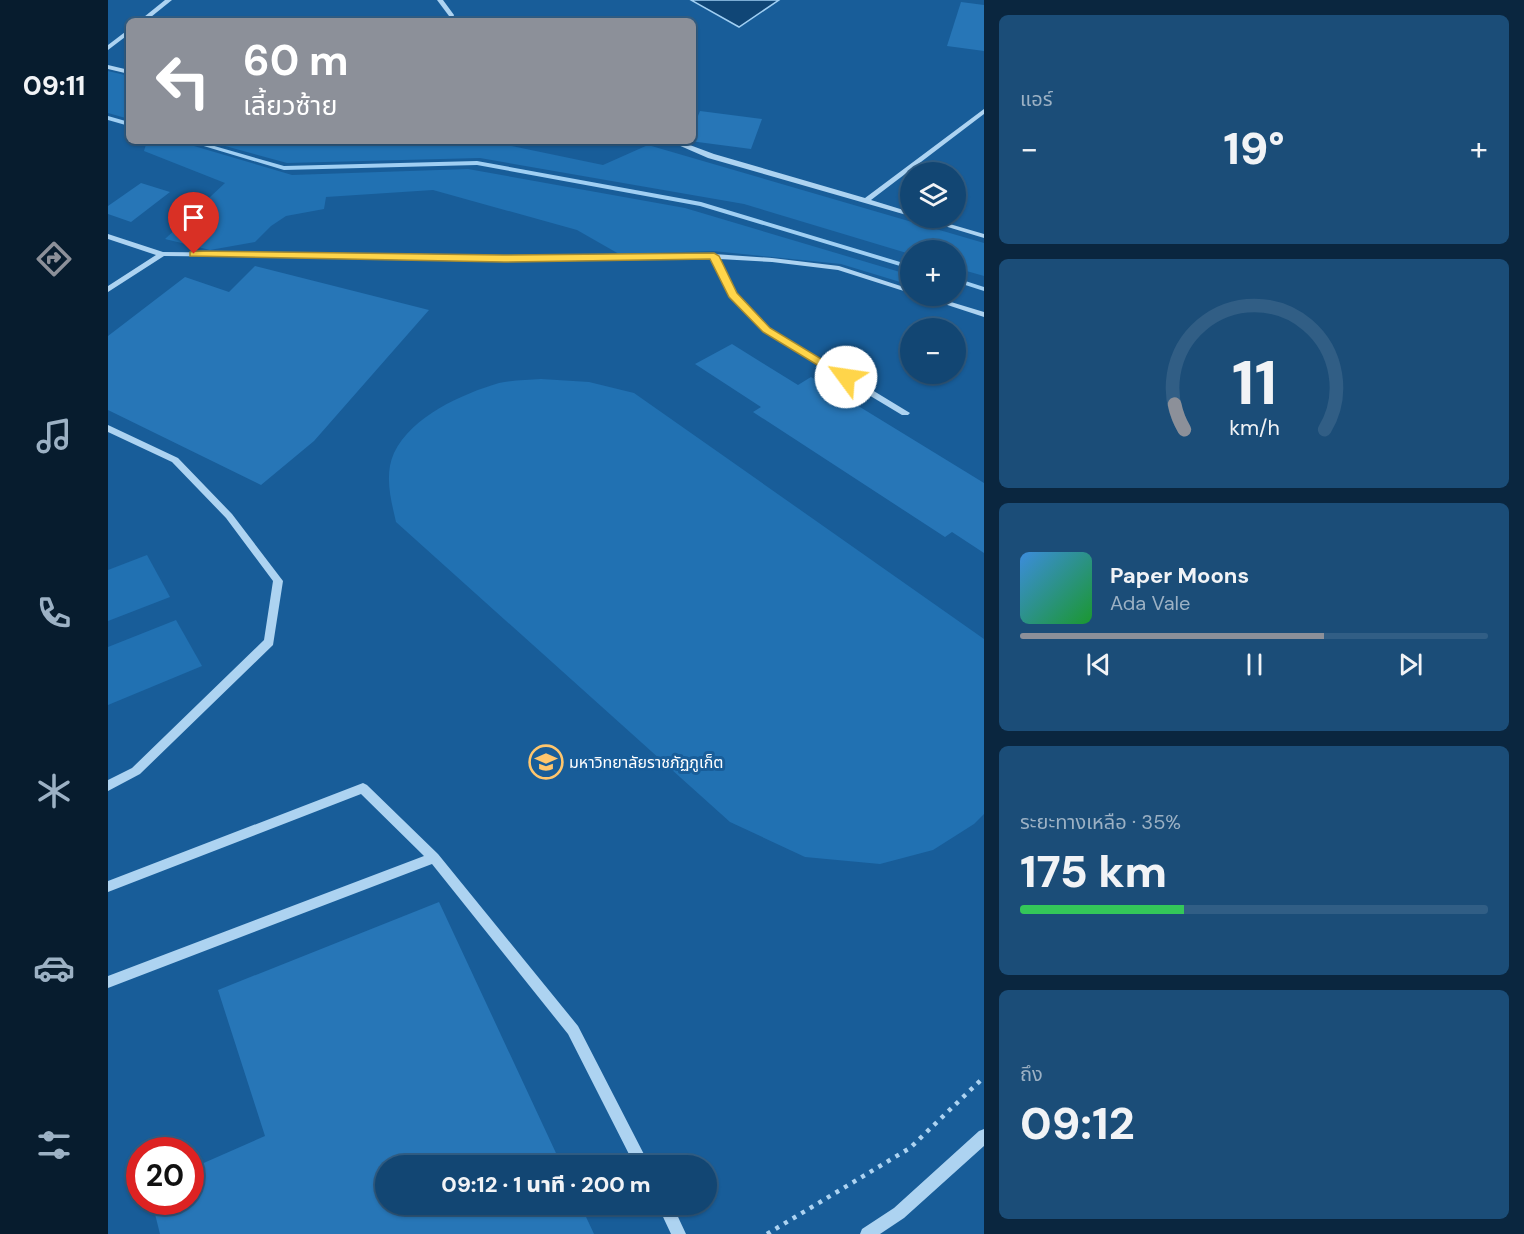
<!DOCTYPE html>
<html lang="th">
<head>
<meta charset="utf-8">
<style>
  body { margin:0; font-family:"DM Sans","Noto Sans Thai",sans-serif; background:#1b4d78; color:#f1f3f6; height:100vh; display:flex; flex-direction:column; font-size:22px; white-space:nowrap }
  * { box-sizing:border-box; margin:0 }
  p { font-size:20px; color:#9cb1c4 }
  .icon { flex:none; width:33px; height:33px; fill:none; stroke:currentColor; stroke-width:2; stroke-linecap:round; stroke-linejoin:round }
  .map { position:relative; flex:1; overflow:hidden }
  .drawer { display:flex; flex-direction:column; gap:15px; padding:15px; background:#0a263f; width:540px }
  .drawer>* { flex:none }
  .banner { position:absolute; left:18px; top:18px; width:570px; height:126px; border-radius:9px; box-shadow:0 2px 4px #0004,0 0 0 2px #315e85; background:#8c9099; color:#fff; overflow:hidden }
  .fabs { position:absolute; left:792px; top:162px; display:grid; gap:12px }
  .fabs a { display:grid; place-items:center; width:66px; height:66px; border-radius:50%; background:#124673; box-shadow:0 2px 4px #0004,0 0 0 2px #315e85; font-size:30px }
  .speed { position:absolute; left:18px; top:1137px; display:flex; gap:12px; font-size:30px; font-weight:700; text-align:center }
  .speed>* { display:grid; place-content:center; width:78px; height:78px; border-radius:50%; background:#124673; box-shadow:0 2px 4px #0004,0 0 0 2px #315e85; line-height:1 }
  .speed .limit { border:9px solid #d22; background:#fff; color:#111 }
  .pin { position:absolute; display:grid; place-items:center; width:51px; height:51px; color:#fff; margin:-62px -26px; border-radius:50% 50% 50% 0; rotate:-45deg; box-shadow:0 0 6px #0007 }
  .pin .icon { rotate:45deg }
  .me { position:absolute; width:66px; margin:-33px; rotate:301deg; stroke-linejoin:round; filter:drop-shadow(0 0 4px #0008) }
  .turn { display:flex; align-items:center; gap:21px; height:126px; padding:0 18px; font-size:27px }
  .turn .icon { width:78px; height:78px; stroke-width:2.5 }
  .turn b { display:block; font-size:42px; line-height:51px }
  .big { font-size:45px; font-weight:800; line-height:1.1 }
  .drawer .widget { flex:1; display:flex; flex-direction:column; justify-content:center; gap:9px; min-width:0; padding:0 21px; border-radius:9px; background:#1b4d78 }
  .drawer .dial { align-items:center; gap:0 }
  .dial svg { height:156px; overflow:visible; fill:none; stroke:#315e85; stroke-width:7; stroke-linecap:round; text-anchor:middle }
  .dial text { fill:#f1f3f6; stroke:none }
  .song { display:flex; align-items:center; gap:18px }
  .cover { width:72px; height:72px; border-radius:9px; background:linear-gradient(135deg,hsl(210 70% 55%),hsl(130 70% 35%)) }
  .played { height:6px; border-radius:3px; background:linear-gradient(90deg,#8c9099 65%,#315e85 65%) }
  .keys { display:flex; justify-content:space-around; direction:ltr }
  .heat { display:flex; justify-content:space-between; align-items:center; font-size:33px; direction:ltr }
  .charge { height:9px; border-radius:4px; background:linear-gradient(90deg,#34c759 35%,#315e85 0) }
  .trip { position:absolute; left:267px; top:1155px; width:342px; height:60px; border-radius:30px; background:#124673; box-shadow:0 2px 4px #0004,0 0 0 2px #315e85; font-weight:800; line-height:60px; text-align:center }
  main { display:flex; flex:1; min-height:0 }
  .menu { display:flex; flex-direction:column; width:108px; justify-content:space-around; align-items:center; background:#071c2e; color:#9cb1c4 }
  .menu .icon { width:42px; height:42px }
  .menu .selected { color:#8c9099 }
  .menu b { font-size:27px; color:#f1f3f6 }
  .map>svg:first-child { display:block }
</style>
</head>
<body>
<main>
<nav class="menu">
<b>09:11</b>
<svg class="icon selected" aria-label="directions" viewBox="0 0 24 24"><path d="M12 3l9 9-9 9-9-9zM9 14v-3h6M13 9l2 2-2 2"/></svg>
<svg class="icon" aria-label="music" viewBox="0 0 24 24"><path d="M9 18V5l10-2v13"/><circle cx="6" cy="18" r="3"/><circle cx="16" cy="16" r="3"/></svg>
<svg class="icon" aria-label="phone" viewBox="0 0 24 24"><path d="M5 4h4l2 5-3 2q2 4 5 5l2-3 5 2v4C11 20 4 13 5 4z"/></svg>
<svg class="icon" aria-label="climate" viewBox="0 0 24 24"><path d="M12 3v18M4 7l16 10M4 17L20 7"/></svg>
<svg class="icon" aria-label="car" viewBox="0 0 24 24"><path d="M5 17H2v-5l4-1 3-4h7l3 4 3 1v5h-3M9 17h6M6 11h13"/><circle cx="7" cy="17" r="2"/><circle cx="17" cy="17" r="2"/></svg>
<svg class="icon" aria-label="filters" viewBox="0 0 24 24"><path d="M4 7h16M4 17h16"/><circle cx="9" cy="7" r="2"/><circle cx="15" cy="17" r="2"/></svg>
</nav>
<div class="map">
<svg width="876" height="1234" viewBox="0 0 876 1234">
  <rect width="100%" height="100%" fill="#185d99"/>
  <g fill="#2171b2">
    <path d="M0,71L21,76V119L0,113Z"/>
    <path d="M39,141H69L184,175L360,169L577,208L802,275V285L733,264L605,251L511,254L469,230L325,190L218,197L216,209L178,216L163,226L147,242L102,250L57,239L117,183L36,151Z"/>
    <path d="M99,141H379L495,165L540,145L876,243V276L848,268V250H802V254L636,204L372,158L179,163Z"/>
    <path d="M433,379L481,382L526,393L876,639V814L866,824L825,850L772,864L697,857L622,822L288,522C283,500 276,475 286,453C304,416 354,394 391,383C404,380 420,380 433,379Z"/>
    <path d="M39,555L62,597L0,621V570Z"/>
    <path d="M68,620L94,666L0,705V647Z"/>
  </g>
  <path fill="#104676" stroke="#a0cff3" stroke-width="1.5" d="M583,0H671L631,27Z"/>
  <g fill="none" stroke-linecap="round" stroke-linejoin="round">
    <g fill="#a0cff3" fill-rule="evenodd">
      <path d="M0,116L21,122V126L0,120Z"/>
      <path d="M79,141H89L176,166L369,161L593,202L802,265V269L592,206L369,165L176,170Z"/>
      <path d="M848,278L876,287V291L848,282Z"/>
    </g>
  </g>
  <g fill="#2776b7">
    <path d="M853,2L876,5V51L839,46Z"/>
    <path d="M592,111L654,119L643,149L582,141H585V128Z"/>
    <path d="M33,183L62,192L23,222L0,214V206Z"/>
    <path d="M147,266L321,310L206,441L153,485L0,410V336L77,277L121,292Z"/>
    <path d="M624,344L690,385L703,377L876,483V553L844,532L837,537L645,412L653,407L587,364Z"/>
    <path d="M331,902L454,1166H278V1204H472L486,1234H52L44,1202H82V1169L157,1136L110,990Z"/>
  </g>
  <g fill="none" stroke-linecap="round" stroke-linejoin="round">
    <path stroke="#add3f1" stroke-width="4.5" stroke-dasharray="4 6" stroke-linecap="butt" d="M659,1234L802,1148L876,1077"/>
    <g fill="#add3f1" fill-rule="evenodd">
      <path d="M57,0H64L38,21H31Z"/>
      <path d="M329,0H335L346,15L344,21H338L341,16Z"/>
      <path d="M21,29V34L0,50V45Z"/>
      <path d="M0,65L21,70V74L0,69Z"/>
      <path d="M876,109V114L763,200L802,212V216L600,158L561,141H571L606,154L757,198Z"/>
      <path d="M810,218H821L876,234V238Z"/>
      <path d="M0,234L55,252L396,256L606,254L664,258L731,266L802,289V293L730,270L664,262L611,259L629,294L662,328L802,413L800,415H794L656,332L622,297L603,258L396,260L56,256L0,292V286L48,255L0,239Z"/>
      <path d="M812,296H823L876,312V317Z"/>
      <path d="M0,425L70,458L124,514L175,581L165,645L32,774L0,791V780L24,768L156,640L165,581L118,518L64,462L0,432Z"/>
      <path d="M255,783L259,785L330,854L470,1026L542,1166H527L460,1034L324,864L0,988V976L316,856L253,794L0,892V881Z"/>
      <path d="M876,1129V1146L796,1218L772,1234H752L754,1229L786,1208L871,1131Z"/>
      <path d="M549,1204H564L578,1234H563Z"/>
    </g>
  </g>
  <path fill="#ffd54a" stroke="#a68a30" stroke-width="1.5" d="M86,251L396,255L606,253L611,256L629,293L662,328L743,377L738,381L734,380L655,332L621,297L602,259L396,262L82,256V252Z"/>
  <defs>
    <symbol id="university-ring" viewBox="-11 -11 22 22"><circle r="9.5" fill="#185d99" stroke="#ffc66d" stroke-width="1.5"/><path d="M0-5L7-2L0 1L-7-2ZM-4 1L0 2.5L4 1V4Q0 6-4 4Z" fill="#ffc66d"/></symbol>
  </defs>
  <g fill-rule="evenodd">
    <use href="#university-ring" x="419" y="743" width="38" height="38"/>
  </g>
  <g text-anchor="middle" stroke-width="6" stroke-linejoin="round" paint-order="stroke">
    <g font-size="16" fill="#fff" stroke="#185d99" text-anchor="start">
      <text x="461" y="768">มหาวิทยาลัยราชภัฏภูเก็ต</text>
    </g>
  </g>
</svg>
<div class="fabs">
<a><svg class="icon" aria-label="layers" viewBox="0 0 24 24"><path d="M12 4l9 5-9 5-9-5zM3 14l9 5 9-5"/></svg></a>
<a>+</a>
<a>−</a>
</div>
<div class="speed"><div class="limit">20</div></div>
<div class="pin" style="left:86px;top:254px;background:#d93025"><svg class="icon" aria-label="arrive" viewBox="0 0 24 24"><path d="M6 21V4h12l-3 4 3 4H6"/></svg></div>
<svg class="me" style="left:738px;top:377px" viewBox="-20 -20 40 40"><circle r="19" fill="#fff"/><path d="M0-13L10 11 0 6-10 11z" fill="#ffd54a"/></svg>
<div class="trip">09:12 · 1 นาที · 200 m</div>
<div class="banner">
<div class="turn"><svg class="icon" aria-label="left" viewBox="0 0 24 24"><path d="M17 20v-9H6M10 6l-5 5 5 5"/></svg><div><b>60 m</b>เลี้ยวซ้าย</div></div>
</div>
</div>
<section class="drawer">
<div class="widget"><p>แอร์</p>
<div class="heat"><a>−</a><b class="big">19°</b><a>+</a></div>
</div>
<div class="widget dial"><svg viewBox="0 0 100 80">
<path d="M14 69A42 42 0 1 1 86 69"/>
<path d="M14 69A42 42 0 0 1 9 56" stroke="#8c9099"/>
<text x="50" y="56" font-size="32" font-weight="700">11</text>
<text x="50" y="72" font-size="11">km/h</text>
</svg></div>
<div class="widget">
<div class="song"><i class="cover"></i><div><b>Paper Moons</b><p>Ada Vale</p></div></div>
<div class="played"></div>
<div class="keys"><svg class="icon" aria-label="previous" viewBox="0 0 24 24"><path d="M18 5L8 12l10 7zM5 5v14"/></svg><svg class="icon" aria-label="pause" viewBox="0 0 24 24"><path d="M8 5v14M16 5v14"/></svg><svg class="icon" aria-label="next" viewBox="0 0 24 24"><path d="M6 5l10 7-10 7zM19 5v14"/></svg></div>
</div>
<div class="widget"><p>ระยะทางเหลือ · 35%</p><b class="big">175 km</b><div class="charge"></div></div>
<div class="widget"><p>ถึง</p><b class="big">09:12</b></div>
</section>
</main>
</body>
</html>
